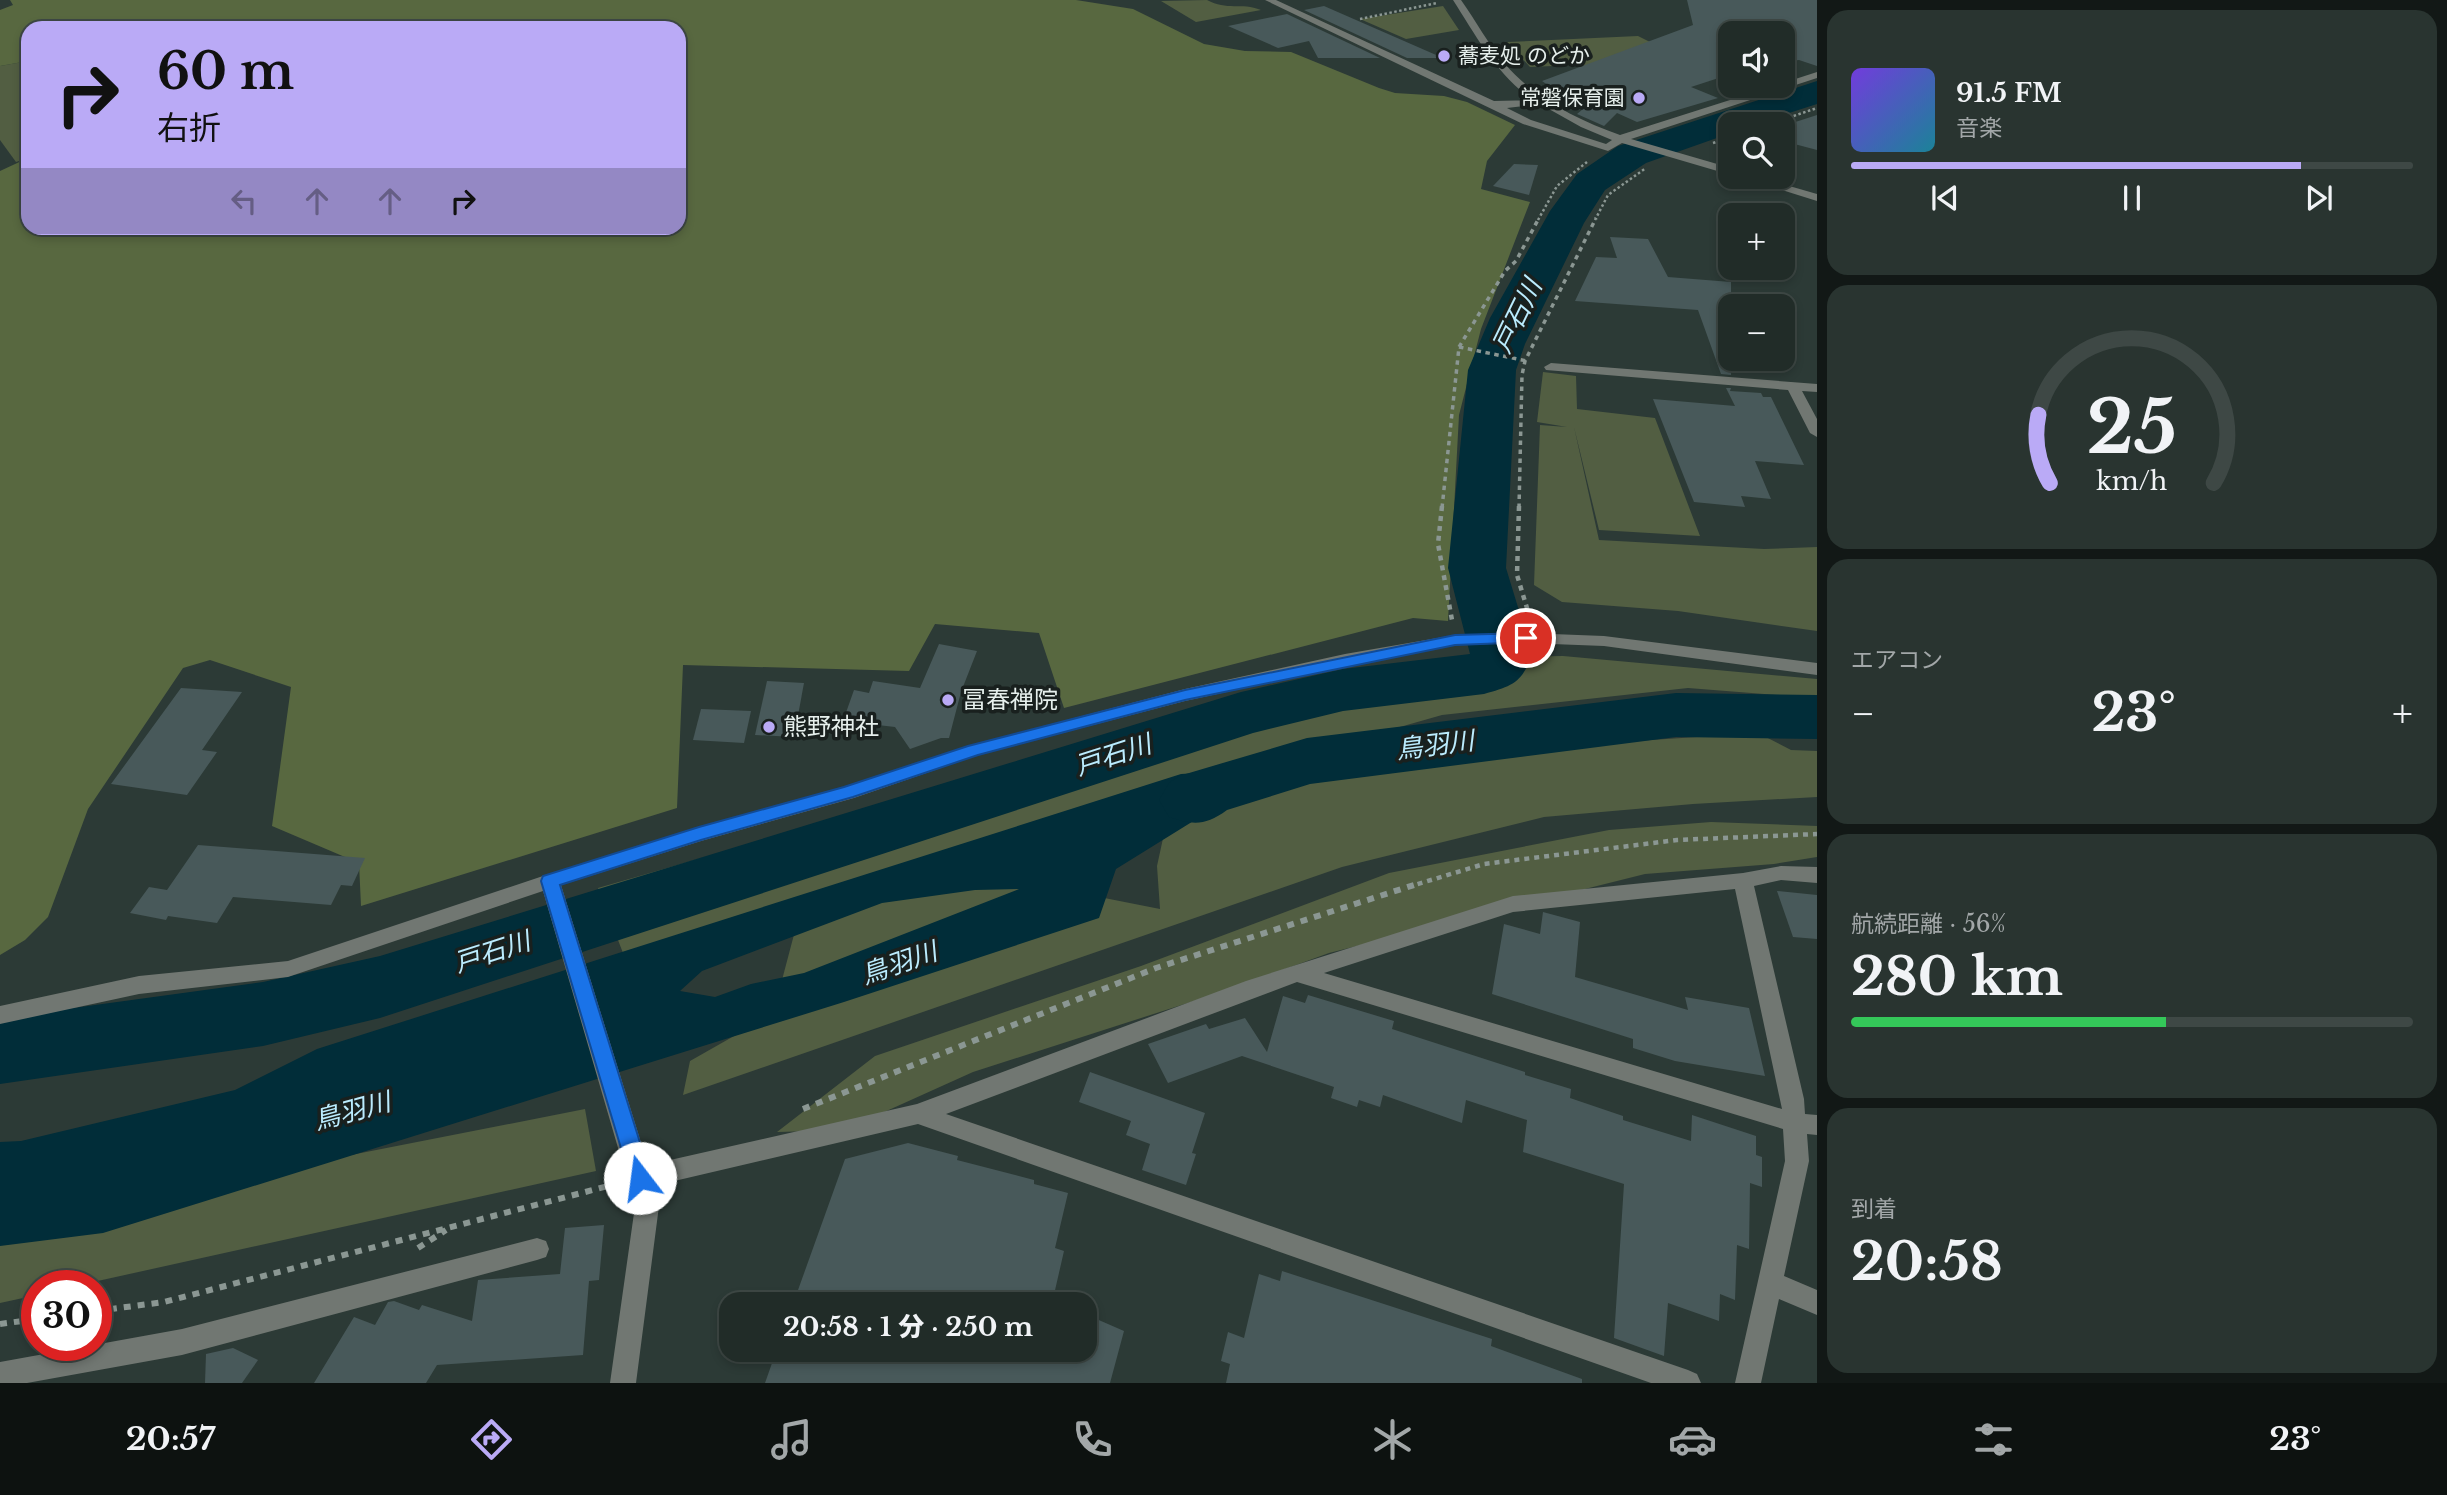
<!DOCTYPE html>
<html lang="ja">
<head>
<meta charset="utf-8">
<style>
  body { margin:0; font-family:"Libre Baskerville","Noto Sans JP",serif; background:#293430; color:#f1f3f6; height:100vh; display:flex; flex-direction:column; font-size:26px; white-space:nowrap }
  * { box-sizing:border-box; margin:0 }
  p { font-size:23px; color:#a2a7a8 }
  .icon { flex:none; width:38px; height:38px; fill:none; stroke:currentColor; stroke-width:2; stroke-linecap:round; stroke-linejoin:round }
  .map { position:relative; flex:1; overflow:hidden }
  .details { display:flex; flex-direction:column; gap:10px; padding:10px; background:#121816; width:630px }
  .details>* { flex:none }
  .hud { position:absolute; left:21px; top:21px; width:665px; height:214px; border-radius:21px; box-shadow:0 4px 10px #0003,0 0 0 2px #3e4845; background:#baaaf6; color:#111; overflow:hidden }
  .tools { position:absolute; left:1718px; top:21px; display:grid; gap:14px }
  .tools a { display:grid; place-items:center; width:77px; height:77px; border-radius:14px; background:#212c28; box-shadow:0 4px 10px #0003,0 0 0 2px #3e4845; font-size:35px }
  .speed { position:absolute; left:21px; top:1270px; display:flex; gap:14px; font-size:35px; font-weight:700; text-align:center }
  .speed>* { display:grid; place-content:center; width:91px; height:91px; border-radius:50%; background:#212c28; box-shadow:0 4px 10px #0003,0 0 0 2px #3e4845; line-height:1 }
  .speed .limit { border:10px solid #d22; background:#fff; color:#111 }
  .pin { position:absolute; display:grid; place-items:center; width:60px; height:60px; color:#fff; margin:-30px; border:4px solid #fff; border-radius:50%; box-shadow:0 2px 7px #0007 }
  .me { position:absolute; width:77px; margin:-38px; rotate:345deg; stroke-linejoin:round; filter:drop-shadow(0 0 5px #0008) }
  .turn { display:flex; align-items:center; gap:24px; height:147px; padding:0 21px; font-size:32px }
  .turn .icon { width:91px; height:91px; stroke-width:2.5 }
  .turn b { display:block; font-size:49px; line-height:60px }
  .lanes { display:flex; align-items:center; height:66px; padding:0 21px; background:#0003; justify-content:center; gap:35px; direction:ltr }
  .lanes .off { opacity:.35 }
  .big { font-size:52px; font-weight:800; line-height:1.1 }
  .details .tile { flex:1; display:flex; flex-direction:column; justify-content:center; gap:10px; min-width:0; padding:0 24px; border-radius:21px; background:#293430 }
  .details .dial { align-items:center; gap:0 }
  .dial svg { height:182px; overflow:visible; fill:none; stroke:#3e4845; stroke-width:7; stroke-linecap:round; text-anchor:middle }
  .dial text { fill:#f1f3f6; stroke:none }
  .song { display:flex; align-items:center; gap:21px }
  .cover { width:84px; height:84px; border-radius:10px; background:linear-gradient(135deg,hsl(260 70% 55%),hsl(190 70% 35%)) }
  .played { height:7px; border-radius:4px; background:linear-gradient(90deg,#baaaf6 80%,#3e4845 80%) }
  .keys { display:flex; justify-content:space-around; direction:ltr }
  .heat { display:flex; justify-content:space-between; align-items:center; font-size:38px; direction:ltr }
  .charge { height:10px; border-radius:5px; background:linear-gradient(90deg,#34c759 56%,#3e4845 0) }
  .trip { position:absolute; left:719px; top:1292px; width:378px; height:70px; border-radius:21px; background:#212c28; box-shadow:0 4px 10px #0003,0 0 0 2px #3e4845; font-weight:800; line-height:70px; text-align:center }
  .dock { display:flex; height:112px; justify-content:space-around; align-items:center; background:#0d1210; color:#a2a7a8 }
  .dock .icon { width:49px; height:49px }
  .dock .current { color:#baaaf6 }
  .dock b { font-size:32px; color:#f1f3f6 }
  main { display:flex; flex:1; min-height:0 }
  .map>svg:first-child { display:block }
</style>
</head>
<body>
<main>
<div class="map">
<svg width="1817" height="1383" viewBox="0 0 1817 1383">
  <rect width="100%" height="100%" fill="#2c3a36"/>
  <g fill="#525e42">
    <path d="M1207,0C1227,11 1241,2 1261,10L1196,22L1161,1Z"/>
    <path d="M1443,6L1459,30L1406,39L1360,19Z"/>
    <path d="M1638,36L1692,63L1618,81L1575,65L1530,67L1507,42Z"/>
    <path d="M28,61V158L16,162L0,140V66Z"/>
    <path d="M1543,372L1576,376L1577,409L1655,418L1700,536L1599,530L1574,427L1599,540L1764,549L1817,547V631L1678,611L1562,602L1534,585L1540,425L1567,427L1537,422Z"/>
    <path d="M1563,656L1817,679V698L1688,688L1442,715L992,843L623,953L598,888L1177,721L1358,679L1467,658Z"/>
    <path d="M1758,733L1791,750L1817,751V797L1693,804L1544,817L1342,867L683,1095L690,1061L773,1014L796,927L904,886L988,875L1160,909L1157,866L1167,820L1271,789L1354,770L1605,743Z"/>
    <path d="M1711,822L1817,826V857L1774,864L1645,874L1329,953L1222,992L973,1072L871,1118L814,1131L777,1132L875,1056L1141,966L1389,873L1609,830Z"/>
    <path d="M585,1109L596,1171L75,1286H37V1295L0,1303V1224Z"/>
  </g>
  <path fill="#586840" d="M10,0H1076L1133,9L1204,44L1245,51L1291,52L1379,88L1395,93L1444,96L1467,102L1515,125L1487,161L1481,189L1530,202L1481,329L1459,415L1448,621L1413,618L1064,708L1039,633L935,624L909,671L683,665L677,808L361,906L359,863L272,826L291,687L210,660L183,668L88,809L48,917L25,940L0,955V171L28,158V228H679V28H28V61L0,66V10L13,5Z"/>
  <path fill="#012d39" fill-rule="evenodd" d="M1279,768L1116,869L1099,918L844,1002L103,1233L0,1246V1142L21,1141L235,1090L317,1049L1181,774ZM1019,889L804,973L751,984L715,997L680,991L702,971L882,903L975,890Z"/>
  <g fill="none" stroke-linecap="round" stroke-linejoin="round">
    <g fill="#012d39" fill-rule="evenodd">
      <path d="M1817,81V104L1755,124H1731V133L1646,163L1605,190L1584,223L1525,344L1516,370L1506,568L1532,653C1523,683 1512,686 1484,694L1343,711L1253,733L380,1018L263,1046L0,1084V1018L263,982L380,956L1241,692L1343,669L1470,654L1448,568L1468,370L1490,318L1550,211L1577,174L1618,146Z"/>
      <path d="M1676,693L1817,695V739L1676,737L1310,784L1227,810C1205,826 1193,825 1169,817L1159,800L1169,783L1179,776L1307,738Z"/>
    </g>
  </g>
  <g fill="#48595a">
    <path d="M1687,0H1817V66L1799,60L1783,62V33H1731V74L1691,87L1718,98L1637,122L1617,113L1604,126L1577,114L1583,109L1542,81L1693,25Z"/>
    <path d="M1324,6L1443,58H1407L1304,10Z"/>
    <path d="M1287,14L1380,58H1318L1309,41L1278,48L1228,26Z"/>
    <path d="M1817,115V150L1783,141V126Z"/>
    <path d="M1514,164L1538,165L1529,195L1493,186Z"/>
    <path d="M1610,237L1648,239L1668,277L1731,282V375L1721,374L1698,310L1575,301L1596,257L1617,258Z"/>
    <path d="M1726,388H1731L1730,391L1761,393L1763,397H1771L1804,465L1755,461L1771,499L1741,496L1745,507L1694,502L1653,399L1735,406Z"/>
    <path d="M939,644L977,651L961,692L949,738H941L910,749L895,727L843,721L854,690L869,693L873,681L920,688Z"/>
    <path d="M767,681L804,683L794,737L755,735Z"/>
    <path d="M181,688L242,692L202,750L217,752L187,795L111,784Z"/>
    <path d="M701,709L751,711L744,743L693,740Z"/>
    <path d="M198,845L365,858L352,886L341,885L331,905L233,897L217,923L168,916L166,920L130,913L149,887L167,890Z"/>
    <path d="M1777,891L1817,895V939L1793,937Z"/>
    <path d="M1543,912L1580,922L1575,977L1688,1010L1685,997L1749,1008L1765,1076L1675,1061L1633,1048V1039L1492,994L1504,924L1540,934Z"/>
    <path d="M1308,995L1394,1021L1392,1029L1525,1072V1075L1571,1089L1570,1098L1623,1116V1120L1691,1141L1692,1115L1756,1136V1155L1762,1157V1187L1750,1183L1749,1249L1737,1245L1735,1300L1720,1294L1719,1321L1668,1303L1664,1356L1614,1338L1624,1184L1523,1152L1527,1120L1466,1100L1462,1123L1383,1095L1380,1107L1359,1100L1357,1107L1331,1098L1334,1087L1242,1056L1168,1083L1148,1044L1206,1024L1209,1029L1245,1018L1267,1052L1283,996L1305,1003Z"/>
    <path d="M1090,1072L1205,1113L1192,1153L1196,1154L1186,1185L1142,1170L1150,1144L1126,1135L1131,1121L1079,1102Z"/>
    <path d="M908,1143L958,1156L957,1160L1034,1180V1184L1068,1193L1055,1248L1064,1251L1053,1299L1063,1304H793L845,1159Z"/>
    <path d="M604,1225L599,1280L589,1281L583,1355L437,1365L426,1383H314L354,1317L375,1325L388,1302L394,1301L419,1310L422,1305L472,1321L478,1280L560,1274L565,1228Z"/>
    <path d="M1282,1271L1492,1339L1491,1346L1582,1379V1383H1226L1230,1364L1221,1361L1228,1332L1244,1338L1259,1274L1280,1281Z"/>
    <path d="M1085,1314L1124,1331L1110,1383H765L777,1349H1085Z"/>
    <path d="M233,1348L258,1360L242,1383H205L206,1354Z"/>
  </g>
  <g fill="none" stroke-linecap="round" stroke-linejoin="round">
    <g stroke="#8b9793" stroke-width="2.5" stroke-dasharray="2.5 2.5" stroke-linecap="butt">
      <path d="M1360,19L1437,3"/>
      <path d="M1770,124L1817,108"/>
      <path d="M1713,143L1731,137"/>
      <path d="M1538,220L1557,186L1587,162"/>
      <path d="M1595,220L1608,195L1646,168"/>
    </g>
    <g stroke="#8b9793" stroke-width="3.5" stroke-dasharray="4.5 4.5" stroke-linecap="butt">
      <path d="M1459,347L1527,361"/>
      <path d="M1442,508L1459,347L1505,271L1516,261L1539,218"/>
      <path d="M1519,508L1522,375L1525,361L1596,218"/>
    </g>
    <g stroke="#8b9793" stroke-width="4.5" stroke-dasharray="5 5" stroke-linecap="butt">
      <path d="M1442,506L1438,544L1452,620"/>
      <path d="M1519,506L1517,575L1530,618"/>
      <path d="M1408,887L1484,864L1677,840L1817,834"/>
    </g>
    <g stroke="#8b9793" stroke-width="6" stroke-dasharray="7 7" stroke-linecap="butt">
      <path d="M803,1109L1156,968L1414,885"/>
      <path d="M418,1248L446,1230"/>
      <path d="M96,1311L164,1302L612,1185"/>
      <path d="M0,1324L37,1319"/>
    </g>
    <g fill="#717772" fill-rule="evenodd">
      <path d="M1265,0H1276L1494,101L1533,100C1497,75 1476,36 1453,0H1461C1476,21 1488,44 1505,64C1535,99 1578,120 1620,135L1774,86H1783V83L1817,72V78L1631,139L1731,168V175L1622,143L1608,151L1523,124ZM1540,104L1581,127L1612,140L1606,144L1531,120L1507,108Z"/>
      <path d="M1741,177H1758L1817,194V201Z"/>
      <path d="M1551,363L1817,384V392L1802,391L1817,419V437L1810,433L1788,390L1546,370L1544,367Z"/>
      <path d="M1526,633L1604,636L1817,663V675L1604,646L1526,643L1455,645L1345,666L1185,701L978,755L854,798L701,841L561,885L648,1165L917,1104L1246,981L1513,896L1743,873L1781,866L1817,867V883L1781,880L1754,886L1804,1099L1805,1114L1817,1115V1135L1807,1134L1809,1161L1784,1276L1817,1290V1315L1779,1299L1761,1383H1735L1785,1161L1783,1129L1297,982L946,1114L1688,1370L1697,1374L1701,1383H1651L918,1124L653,1186L659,1206L636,1383H610L635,1206L543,891L288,977L139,994L0,1024V1006L139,976L288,961L543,876L699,827L843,787L968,746L1185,689L1345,654L1455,635ZM1735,889L1782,1109L1324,973L1513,912Z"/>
      <path d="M537,1238L546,1241L549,1249L546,1257L537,1260L182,1355L27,1383H0V1362L182,1329Z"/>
    </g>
  </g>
  <path fill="#1a73e8" stroke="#114b97" stroke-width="2" d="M1526,633L1532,635L1534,638L1532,642L1455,645L1185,700L978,755L853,797L701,840L560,885L651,1178L648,1185L640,1187L632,1185L541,881L543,876L699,827L844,787L968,746L1185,690L1455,635Z"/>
  <g fill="#baaaf6" stroke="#19201e" stroke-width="2.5">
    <circle cx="1444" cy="56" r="7"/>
    <circle cx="1639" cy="98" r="7"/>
    <circle cx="948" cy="700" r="7"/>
    <circle cx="769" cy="727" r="7"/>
  </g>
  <g text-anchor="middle" stroke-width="7" stroke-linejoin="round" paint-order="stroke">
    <g font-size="21" fill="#e6efec" stroke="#19201e" text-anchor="start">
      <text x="1458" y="63">蕎麦処 のどか</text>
      <text x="1625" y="105" text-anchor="end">常磐保育園</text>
    </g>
    <g font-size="24" fill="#e6efec" stroke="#19201e" text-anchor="start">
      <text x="962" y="708">冨春禅院</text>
      <text x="783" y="735">熊野神社</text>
    </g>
    <g font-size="26" font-style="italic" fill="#bbecfe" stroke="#19201e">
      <text transform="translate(1517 316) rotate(-64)" y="9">戸石川</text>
      <text transform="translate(1435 745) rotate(-7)" y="9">鳥羽川</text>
      <text transform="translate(1113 755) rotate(-18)" y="9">戸石川</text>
      <text transform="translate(492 952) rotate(-18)" y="9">戸石川</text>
      <text transform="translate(899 963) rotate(-19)" y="9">鳥羽川</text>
      <text transform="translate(352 1111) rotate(-15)" y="9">鳥羽川</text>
    </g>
  </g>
</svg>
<div class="tools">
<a><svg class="icon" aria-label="sound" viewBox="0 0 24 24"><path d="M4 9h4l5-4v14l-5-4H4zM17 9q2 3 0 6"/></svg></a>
<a><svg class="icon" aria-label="search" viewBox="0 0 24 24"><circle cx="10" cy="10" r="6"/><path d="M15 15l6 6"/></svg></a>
<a>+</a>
<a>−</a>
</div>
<div class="speed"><div class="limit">30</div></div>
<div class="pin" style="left:1526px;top:638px;background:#d93025"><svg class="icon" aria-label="arrive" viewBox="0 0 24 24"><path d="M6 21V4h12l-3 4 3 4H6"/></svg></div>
<svg class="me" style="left:640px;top:1178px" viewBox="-20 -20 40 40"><circle r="19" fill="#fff"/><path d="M0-13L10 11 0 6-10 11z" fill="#1a73e8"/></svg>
<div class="trip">20:58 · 1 分 · 250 m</div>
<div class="hud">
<div class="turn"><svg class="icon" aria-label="right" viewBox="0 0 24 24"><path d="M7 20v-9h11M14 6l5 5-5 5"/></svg><div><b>60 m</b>右折</div></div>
<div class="lanes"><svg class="icon off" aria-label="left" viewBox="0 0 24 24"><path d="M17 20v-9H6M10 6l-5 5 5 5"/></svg><svg class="icon off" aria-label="ahead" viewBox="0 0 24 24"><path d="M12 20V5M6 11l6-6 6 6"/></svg><svg class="icon off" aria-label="ahead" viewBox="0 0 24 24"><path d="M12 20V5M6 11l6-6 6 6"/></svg><svg class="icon" aria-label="right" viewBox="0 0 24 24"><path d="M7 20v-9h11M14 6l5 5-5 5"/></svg></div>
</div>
</div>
<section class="details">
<div class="tile">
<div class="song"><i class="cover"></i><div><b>91.5 FM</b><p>音楽</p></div></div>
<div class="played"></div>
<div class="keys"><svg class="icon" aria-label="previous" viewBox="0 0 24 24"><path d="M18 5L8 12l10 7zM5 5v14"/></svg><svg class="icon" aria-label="pause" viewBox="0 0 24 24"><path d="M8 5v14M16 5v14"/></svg><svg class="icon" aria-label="next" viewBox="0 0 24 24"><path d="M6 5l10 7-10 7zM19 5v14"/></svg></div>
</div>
<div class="tile dial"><svg viewBox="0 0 100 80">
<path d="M14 69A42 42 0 1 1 86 69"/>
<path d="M14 69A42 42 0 0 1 9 39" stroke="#baaaf6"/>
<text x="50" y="56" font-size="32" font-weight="700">25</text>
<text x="50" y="72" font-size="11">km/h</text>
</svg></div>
<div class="tile"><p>エアコン</p>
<div class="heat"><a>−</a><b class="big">23°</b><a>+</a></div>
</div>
<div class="tile"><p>航続距離 · 56%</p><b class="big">280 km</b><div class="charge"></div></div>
<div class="tile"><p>到着</p><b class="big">20:58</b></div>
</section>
</main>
<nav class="dock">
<b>20:57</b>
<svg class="icon current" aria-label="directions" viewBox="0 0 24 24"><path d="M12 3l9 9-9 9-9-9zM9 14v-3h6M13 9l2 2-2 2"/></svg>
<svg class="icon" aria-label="music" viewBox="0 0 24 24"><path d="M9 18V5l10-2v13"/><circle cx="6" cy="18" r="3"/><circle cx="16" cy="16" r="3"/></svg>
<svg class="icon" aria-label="phone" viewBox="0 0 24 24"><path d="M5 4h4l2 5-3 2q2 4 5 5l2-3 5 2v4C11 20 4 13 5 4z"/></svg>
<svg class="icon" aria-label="climate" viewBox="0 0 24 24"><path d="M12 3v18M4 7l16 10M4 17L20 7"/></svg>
<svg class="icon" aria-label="car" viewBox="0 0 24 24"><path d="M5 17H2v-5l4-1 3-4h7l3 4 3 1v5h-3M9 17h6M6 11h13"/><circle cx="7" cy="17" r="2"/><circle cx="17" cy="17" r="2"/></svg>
<svg class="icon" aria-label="filters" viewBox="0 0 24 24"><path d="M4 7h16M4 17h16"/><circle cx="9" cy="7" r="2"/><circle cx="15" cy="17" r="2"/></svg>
<b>23°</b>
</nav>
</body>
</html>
